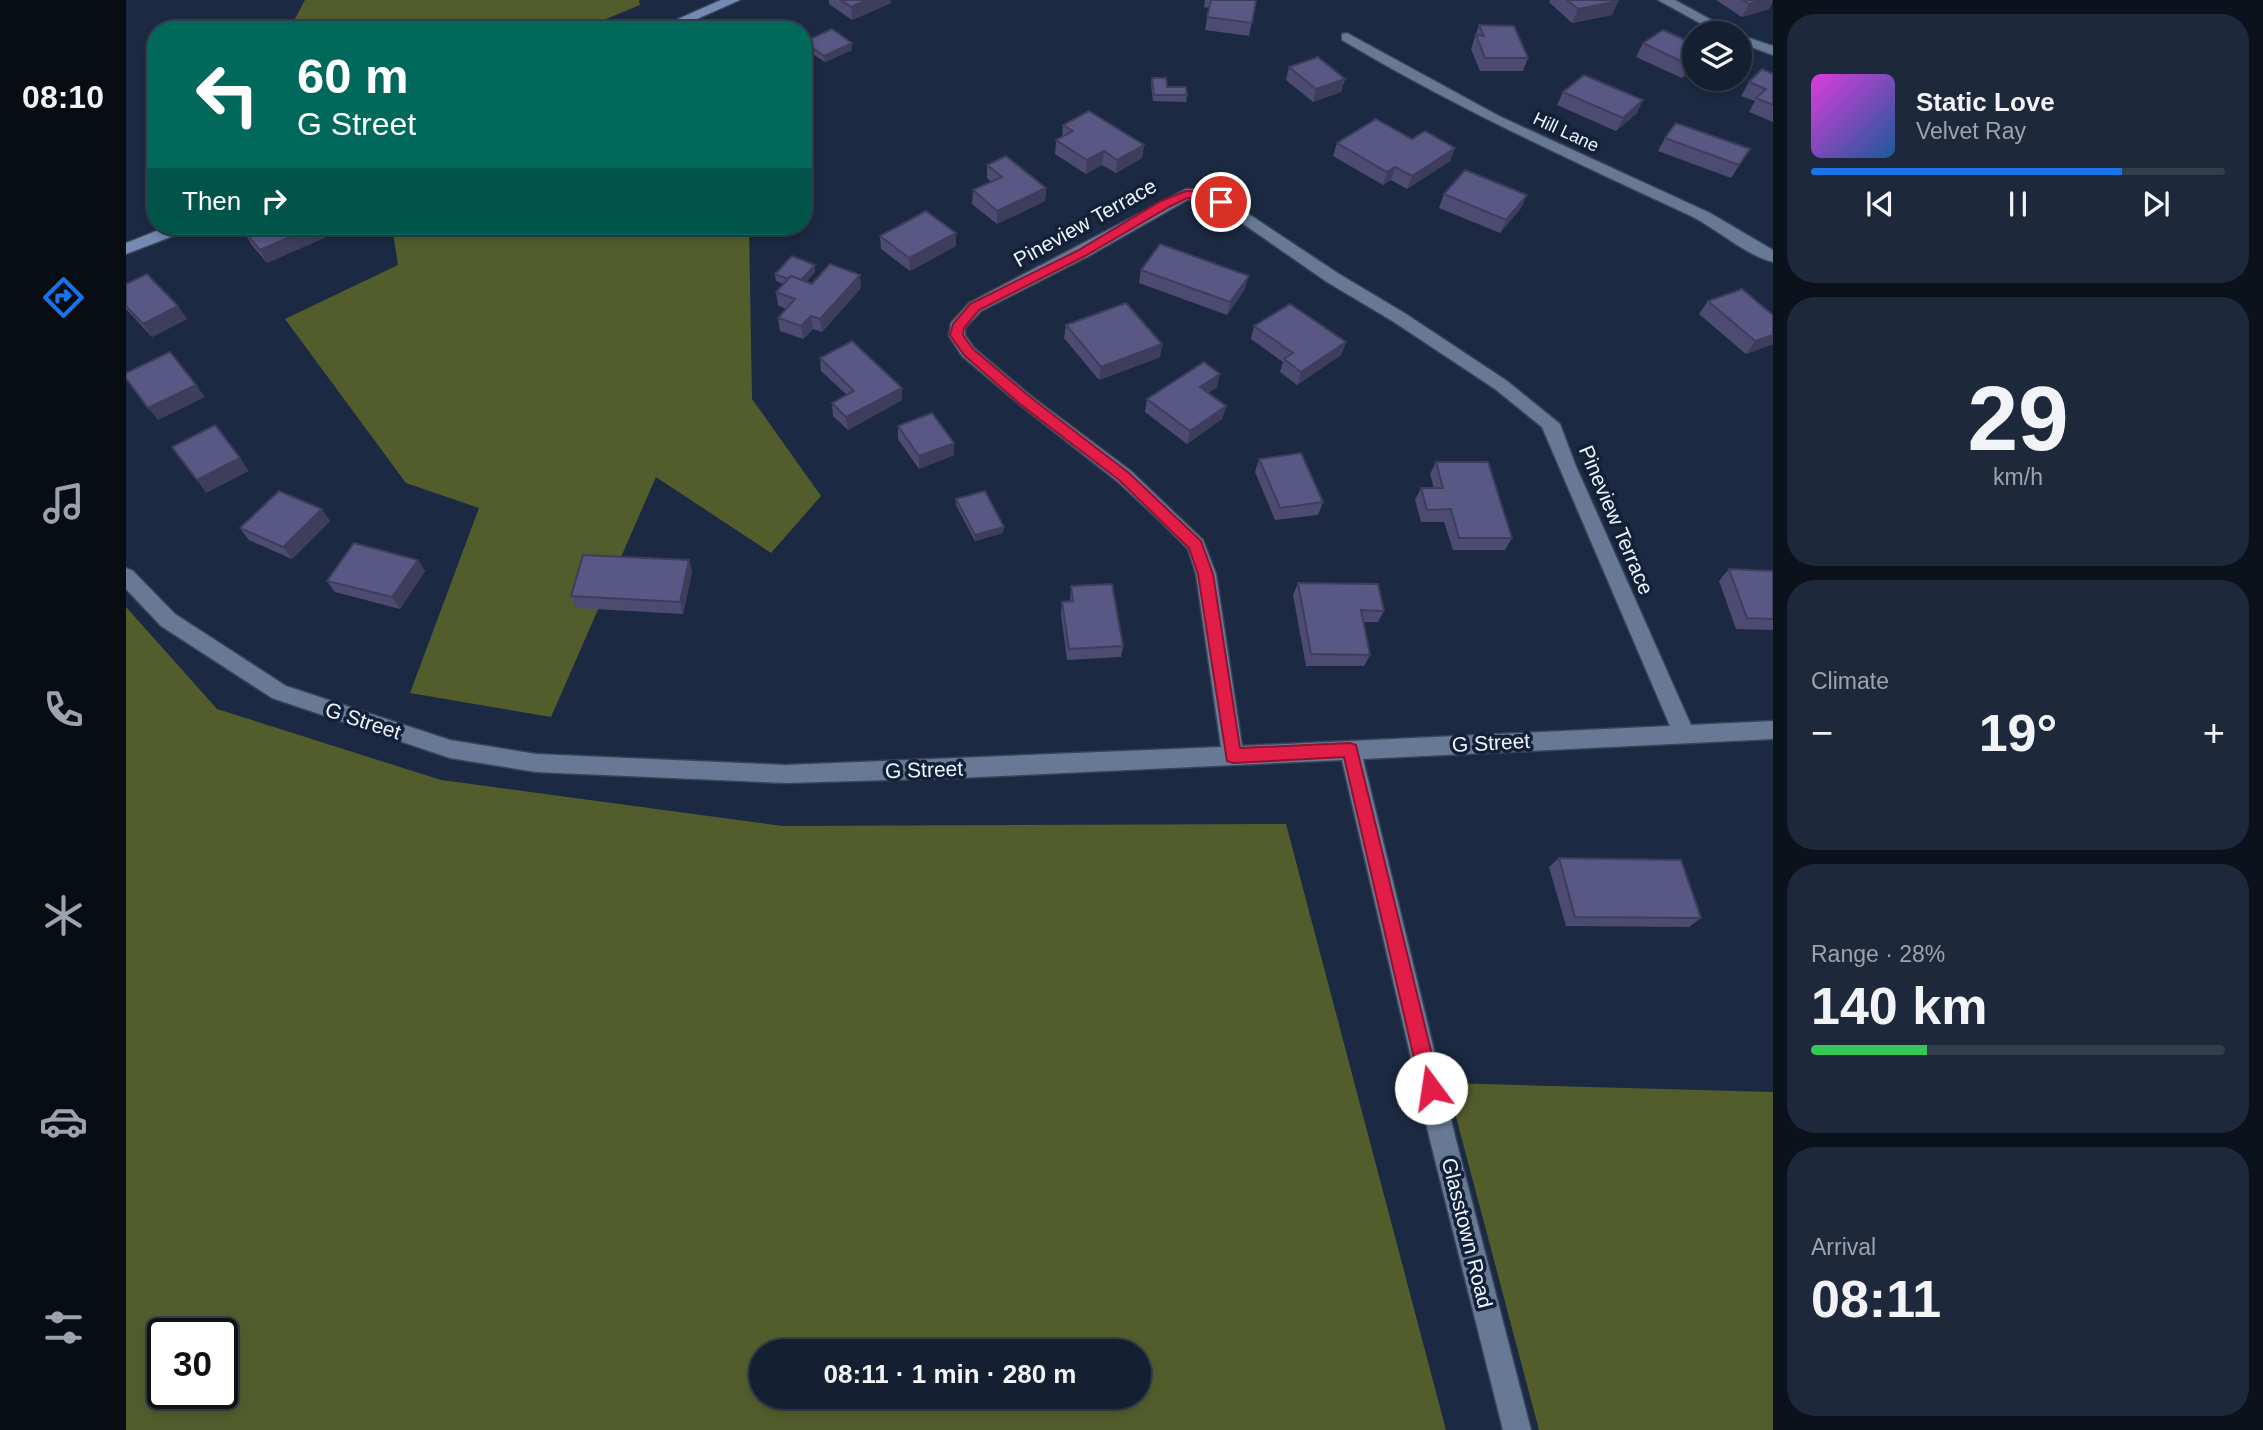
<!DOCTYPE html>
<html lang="en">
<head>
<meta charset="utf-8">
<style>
  body { margin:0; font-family:Arial,sans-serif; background:#1d283a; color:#f1f3f6; height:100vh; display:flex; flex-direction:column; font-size:26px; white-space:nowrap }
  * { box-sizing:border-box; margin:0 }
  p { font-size:23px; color:#9da3ac }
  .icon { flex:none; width:38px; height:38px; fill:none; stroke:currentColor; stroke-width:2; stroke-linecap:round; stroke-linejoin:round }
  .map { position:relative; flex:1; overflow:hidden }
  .sheet { display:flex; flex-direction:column; gap:14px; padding:14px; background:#0b121c; width:490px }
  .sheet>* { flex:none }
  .top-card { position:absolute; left:21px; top:21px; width:665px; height:214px; border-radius:28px; box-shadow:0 4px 10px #0003,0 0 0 2px #333e4d; background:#00695c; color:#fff; overflow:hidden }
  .buttons { position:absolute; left:1556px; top:21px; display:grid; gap:14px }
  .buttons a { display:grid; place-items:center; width:70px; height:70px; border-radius:50%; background:#142032; box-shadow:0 4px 10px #0003,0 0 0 2px #333e4d; font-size:35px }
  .speed { position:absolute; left:21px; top:1318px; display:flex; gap:14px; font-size:35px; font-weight:700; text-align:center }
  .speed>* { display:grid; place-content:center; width:91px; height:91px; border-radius:50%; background:#142032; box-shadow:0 4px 10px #0003,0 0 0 2px #333e4d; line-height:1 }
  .speed .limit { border:4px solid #111; border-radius:10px; background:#fff; color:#111 }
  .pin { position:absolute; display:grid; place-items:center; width:60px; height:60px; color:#fff; margin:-30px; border:4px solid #fff; border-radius:50%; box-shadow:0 2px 7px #0007 }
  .me { position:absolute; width:77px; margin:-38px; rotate:346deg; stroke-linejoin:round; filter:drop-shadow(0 0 5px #0008) }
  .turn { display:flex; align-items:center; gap:24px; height:147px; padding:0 35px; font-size:32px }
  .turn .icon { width:91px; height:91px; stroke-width:2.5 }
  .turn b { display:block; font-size:49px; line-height:60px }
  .then { display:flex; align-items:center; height:66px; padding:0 35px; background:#0003; gap:14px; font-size:26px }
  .big { font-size:52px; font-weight:700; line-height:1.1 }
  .sheet .card { flex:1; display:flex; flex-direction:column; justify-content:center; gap:10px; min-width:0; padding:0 24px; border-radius:28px; background:#1d283a }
  .sheet .dial { align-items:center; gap:0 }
  .dial b { font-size:91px; line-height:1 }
  .song { display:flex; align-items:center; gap:21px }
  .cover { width:84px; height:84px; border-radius:10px; background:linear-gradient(135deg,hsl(300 70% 55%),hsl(210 70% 35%)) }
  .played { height:7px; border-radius:4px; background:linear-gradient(90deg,#1a73e8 75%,#333e4d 75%) }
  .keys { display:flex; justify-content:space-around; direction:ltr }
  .heat { display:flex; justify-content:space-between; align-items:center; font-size:38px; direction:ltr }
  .charge { height:10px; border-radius:5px; background:linear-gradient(90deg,#34c759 28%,#333e4d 0) }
  .trip { position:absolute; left:623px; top:1339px; width:402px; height:70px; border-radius:35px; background:#142032; box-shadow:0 4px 10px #0003,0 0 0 2px #333e4d; font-weight:700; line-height:70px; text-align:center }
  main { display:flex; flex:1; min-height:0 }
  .tab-bar { display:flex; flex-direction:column; width:126px; justify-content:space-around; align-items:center; background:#080d14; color:#9da3ac }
  .tab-bar .icon { width:49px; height:49px }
  .tab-bar .current { color:#1a73e8 }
  .tab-bar b { font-size:32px; color:#f1f3f6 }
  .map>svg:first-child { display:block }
</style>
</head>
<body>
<main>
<nav class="tab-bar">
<b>08:10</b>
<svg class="icon current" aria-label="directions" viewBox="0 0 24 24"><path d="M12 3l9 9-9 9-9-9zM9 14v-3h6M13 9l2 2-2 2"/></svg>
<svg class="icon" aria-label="music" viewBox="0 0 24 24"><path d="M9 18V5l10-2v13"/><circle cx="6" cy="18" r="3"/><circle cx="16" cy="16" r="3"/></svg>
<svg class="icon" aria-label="phone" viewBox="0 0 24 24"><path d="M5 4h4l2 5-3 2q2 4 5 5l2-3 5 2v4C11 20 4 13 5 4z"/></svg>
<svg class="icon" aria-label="climate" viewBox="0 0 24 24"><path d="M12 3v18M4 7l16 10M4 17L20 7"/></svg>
<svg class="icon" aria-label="car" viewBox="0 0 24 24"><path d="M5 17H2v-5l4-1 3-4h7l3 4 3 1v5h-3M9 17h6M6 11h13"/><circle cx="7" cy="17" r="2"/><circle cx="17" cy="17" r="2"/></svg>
<svg class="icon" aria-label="filters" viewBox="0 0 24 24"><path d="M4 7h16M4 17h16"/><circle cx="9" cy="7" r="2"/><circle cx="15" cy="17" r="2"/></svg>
</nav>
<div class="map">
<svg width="1647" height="1430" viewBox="0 0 1647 1430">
  <rect width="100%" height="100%" fill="#1b2a42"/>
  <g fill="#535d2c" fill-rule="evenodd">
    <path d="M179,0H513L514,5L453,30H163Z"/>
    <path d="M266,226H623L626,399L695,496L645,553L530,477L425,717L284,693L353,508L280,483L159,319L272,265Z"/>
    <path d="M0,607L91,709L315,780L657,826L1160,824L1320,1430H0ZM37,1334H96V1393H37ZM635,1351H1013V1396H635Z"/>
    <path d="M1321,1083L1647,1092V1430H1413Z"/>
  </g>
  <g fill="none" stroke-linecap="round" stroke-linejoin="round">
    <defs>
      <g id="street">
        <path d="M1532,0H1549L1609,33H1592Z"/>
        <path d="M1221,33L1373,116L1584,213L1647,250V262C1619,255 1590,228 1563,215C1445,160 1328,107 1216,40V34Z"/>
        <path d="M1614,35L1647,46V55L1614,43Z"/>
        <path d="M1060,189L1078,190L1100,199L1213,274L1280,314L1381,381L1434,424L1449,464L1565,725L1647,721V739L1237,759L1330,1140L1405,1430H1377L1304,1140L1216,760L831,778L660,783L410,772L324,758L146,698L35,626L0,589V568L7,571L49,614L160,686L324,740L410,754L660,765L1095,747L1070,574L1062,549L1035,522L991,481L893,404L836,356L823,336L825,323L843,303ZM1063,199L1076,200L1090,205L1201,282L1268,322L1369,389L1416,427L1544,726L1116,746L1090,574L1077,540L1005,471L905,396L848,348L839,335V328L855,311L961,257Z"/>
      </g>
      <g id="secondary">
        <path d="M595,0H614L546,30H527Z"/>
        <path d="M43,226H65L63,230L0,254V243Z"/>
      </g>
    </defs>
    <use href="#street" stroke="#384457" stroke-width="3"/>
    <use href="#secondary" stroke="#384457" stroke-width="3"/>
    <use href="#street" fill="#687996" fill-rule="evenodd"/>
    <use href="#secondary" fill="#758ab2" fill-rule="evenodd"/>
  </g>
  <g fill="#4d4b72">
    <path d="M703,0H765V3L726,20L703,4Z"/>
    <path d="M1079,0H1130L1123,36L1079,30L1083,8L1078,7Z"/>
    <path d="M1424,0H1491L1492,1L1486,15L1446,23L1423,2Z"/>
    <path d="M1590,0H1647L1643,9L1616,17Z"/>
    <path d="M1353,25L1402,58L1397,71H1354L1345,49Z"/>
    <path d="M678,42L726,50L699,62L679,49Z"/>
    <path d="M1517,43L1568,44V70L1556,78L1510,57Z"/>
    <path d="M1163,67L1219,79L1215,92L1187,102L1160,80Z"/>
    <path d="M1647,74V122L1623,112L1629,101L1615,96L1623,82Z"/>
    <path d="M1026,78L1041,87L1061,95L1060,102L1027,101L1025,85Z"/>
    <path d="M1437,92L1511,113L1490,131L1431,105Z"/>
    <path d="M937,125L1018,145L1016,158L990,173L976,165L960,174L929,154L930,140L936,137Z"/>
    <path d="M1539,138L1624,149L1605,178L1532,151Z"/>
    <path d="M1211,143L1329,148L1324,161L1281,189L1265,180L1257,185L1207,156Z"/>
    <path d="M861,165L920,188L919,201L871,224L846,204L847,190L865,182L861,178Z"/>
    <path d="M1318,194L1401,195L1395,208L1374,233L1313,208Z"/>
    <path d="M223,227L141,263L125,244L117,230Z"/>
    <path d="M830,233V246L784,271L755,249L754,236Z"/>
    <path d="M1015,270L1119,289L1101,315L1013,283Z"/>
    <path d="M689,272L680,282L686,284L735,288L696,332L687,329L677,339L654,331L652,318L660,309L652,305L650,292L657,284L650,281L649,274Z"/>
    <path d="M0,284L61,319L26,337L0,309Z"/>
    <path d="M1582,301L1647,344L1620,354L1573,314Z"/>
    <path d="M940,325L1036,344L1034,357L973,380L938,338Z"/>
    <path d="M1128,326L1220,342L1215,355L1171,385L1154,372L1157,362L1125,339Z"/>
    <path d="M694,358L776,400L722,430L707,416L706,403L721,395L695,371Z"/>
    <path d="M1091,387L1082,393L1100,406L1096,419L1061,444L1019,412L1021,399Z"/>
    <path d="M772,426L828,443V455L793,469L772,439Z"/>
    <path d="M1133,459L1197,502L1192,515L1149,520L1129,472Z"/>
    <path d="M1310,462L1386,538L1379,550H1327L1318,522H1295L1289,500L1295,488H1308L1304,474Z"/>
    <path d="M830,499L877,533L849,541L830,505Z"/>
    <path d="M204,521L166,559L123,540L114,528Z"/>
    <path d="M292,560L299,571L274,609L209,592L201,581Z"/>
    <path d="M563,560L566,572L557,614L450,608L445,596Z"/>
    <path d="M1603,569L1647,571V630L1610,629L1593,581Z"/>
    <path d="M1172,583L1258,611L1252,622H1237L1244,655L1238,666H1180L1167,595Z"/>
    <path d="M945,586L997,646L995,657L941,660L935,614L936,602H944Z"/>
    <path d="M1433,858L1575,918L1563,927L1440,926L1423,867Z"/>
  </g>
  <g fill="#3e3d5c">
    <path d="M741,0H765V3L726,20L725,7Z"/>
    <path d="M1635,0H1647V1L1643,9L1616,17L1623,4Z"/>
    <path d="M1492,1L1486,15L1446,23L1452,9Z"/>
    <path d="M726,43V50L699,62L698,56Z"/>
    <path d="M1568,61V70L1556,78L1563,65Z"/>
    <path d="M1219,79L1215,92L1187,102L1190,89Z"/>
    <path d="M1517,100L1511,113L1490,131L1497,118Z"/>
    <path d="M1018,145L1016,158L990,173L991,160Z"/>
    <path d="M1329,148L1324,161L1281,189L1286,176Z"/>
    <path d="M978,151L976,165L960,174L961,160Z"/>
    <path d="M1269,167L1265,180L1257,185L1261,172Z"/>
    <path d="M920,188L919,201L871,224V211Z"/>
    <path d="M1401,195L1395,208L1374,233L1380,220Z"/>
    <path d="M189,226H223V227L141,263L134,250Z"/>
    <path d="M830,233V246L784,271L783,258Z"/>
    <path d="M689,265V272L673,290L672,283Z"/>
    <path d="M734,275L735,288L696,332L694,319Z"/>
    <path d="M1123,276L1119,289L1101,315L1104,302Z"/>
    <path d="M52,306L61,319L26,337L17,324Z"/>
    <path d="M685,316L687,329L677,339L675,326Z"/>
    <path d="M1647,335V344L1620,354L1629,341Z"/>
    <path d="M1220,342L1215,355L1171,385L1175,372Z"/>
    <path d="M1036,344L1034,357L973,380L975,367Z"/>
    <path d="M1094,374L1091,387L1071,400L1074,387Z"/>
    <path d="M70,385L79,397L32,420L22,408Z"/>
    <path d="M776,388V400L722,430L720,417Z"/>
    <path d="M1100,406L1096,419L1061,444L1064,431Z"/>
    <path d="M828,443V455L793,469V456Z"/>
    <path d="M114,458L123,471L80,493L71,480Z"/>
    <path d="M196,509L204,521L166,559L157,547Z"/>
    <path d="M878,527L877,533L849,541V535Z"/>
    <path d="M292,560L299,571L274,609L266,597Z"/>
    <path d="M563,560L566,572L557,614L554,602Z"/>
  </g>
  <g fill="#595784" stroke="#3e3d5c" stroke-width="2">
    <path d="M715,0H741L725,7Z"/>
    <path d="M1085,0H1130L1126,23L1081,17Z"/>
    <path d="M1441,0H1491L1492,1L1452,9Z"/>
    <path d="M1617,0H1635L1623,4Z"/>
    <path d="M1353,25L1388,26L1402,58H1359L1350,35L1358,36Z"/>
    <path d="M706,29L726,43L698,56L678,42Z"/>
    <path d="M1537,30L1568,44V61L1563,65L1517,43Z"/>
    <path d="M1192,57L1219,79L1190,89L1163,67Z"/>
    <path d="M1636,69L1647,74V105L1630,98L1640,89L1623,82Z"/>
    <path d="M1458,75L1517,100L1497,118L1437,92Z"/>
    <path d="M1026,78H1040L1041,87H1060L1061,95H1028Z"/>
    <path d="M963,111L1018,145L991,160L978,151L961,160L930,140L947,131L937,125Z"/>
    <path d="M1250,119L1286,139L1299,131L1329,148L1286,176L1269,167L1261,172L1211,143Z"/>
    <path d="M1550,123L1624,149L1613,165L1539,138Z"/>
    <path d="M880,156L920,188L871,211L847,190L876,177L861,165Z"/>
    <path d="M1339,170L1401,195L1380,220L1318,194Z"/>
    <path d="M800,211L830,233L783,258L754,236Z"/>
    <path d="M128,226H189L134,250L117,230Z"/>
    <path d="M1034,244L1123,276L1104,302L1015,270Z"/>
    <path d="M666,256L689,265L675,280L665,276L662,279L649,274Z"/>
    <path d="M704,264L734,275L694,319L685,316L675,326L652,318L669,299L650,292L665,276L686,284Z"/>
    <path d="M21,274L52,306L17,324L0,306V284Z"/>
    <path d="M1616,289L1647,315V335L1629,341L1582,301Z"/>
    <path d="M1000,303L1036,344L975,367L940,325Z"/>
    <path d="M1164,304L1220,342L1175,372L1158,359L1167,353L1128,326Z"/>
    <path d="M726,341L776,388L720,417L706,403L728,391L694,358Z"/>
    <path d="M44,352L70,385L22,408L0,378V373Z"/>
    <path d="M1078,362L1094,374L1074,387L1100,406L1064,431L1021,399Z"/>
    <path d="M806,413L828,443L793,456L772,426Z"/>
    <path d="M89,425L114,458L71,480L46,447Z"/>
    <path d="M1175,453L1197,502L1154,508L1133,459Z"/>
    <path d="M1310,462H1362L1386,538H1333L1325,509L1301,510L1295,488H1317Z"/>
    <path d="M153,491L196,509L157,547L114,528Z"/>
    <path d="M859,491L878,527L849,535L830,499Z"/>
    <path d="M228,543L292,560L266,597L201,581Z"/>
    <path d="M457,555L563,560L554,602L445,596Z"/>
    <path d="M1603,569L1647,571V619L1621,618Z"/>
    <path d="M1172,583L1252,584L1258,611L1235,610L1244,655L1185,654Z"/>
    <path d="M986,584L997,646L943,649L936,602L947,601L945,586Z"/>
    <path d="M1433,858L1555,860L1575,918L1449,917Z"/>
  </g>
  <path fill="#e11d48" stroke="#92132f" stroke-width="2" d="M1078,191L1101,202L1095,205L1076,198H1061L1043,207L959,256L853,310L838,328L837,335L847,349L904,397L1003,473L1075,541L1087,574L1114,748L1224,743L1230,745L1314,1088L1312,1095L1305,1097L1298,1095L1295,1088L1218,757L1107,763L1101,761L1072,574L1063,548L993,480L894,404L838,355L824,335L827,324L844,304L951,251L1035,201L1060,191Z"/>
  <g text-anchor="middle" stroke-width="7" stroke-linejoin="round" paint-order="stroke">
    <g font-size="18" fill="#eef4fe" stroke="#122038">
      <text transform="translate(1440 132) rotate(25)" y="6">Hill Lane</text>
    </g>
    <g font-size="21" fill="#eef4fe" stroke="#122038">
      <text transform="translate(959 223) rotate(-29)" y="7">Pineview Terrace</text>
      <text transform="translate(1490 520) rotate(67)" y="7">Pineview Terrace</text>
      <text transform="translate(237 721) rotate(18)" y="7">G Street</text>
      <text transform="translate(1365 743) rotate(-3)" y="7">G Street</text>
      <text transform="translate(798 770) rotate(-2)" y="7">G Street</text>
      <text transform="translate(1341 1233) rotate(76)" y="7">Glasstown Road</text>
    </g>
  </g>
</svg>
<div class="buttons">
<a><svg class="icon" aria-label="layers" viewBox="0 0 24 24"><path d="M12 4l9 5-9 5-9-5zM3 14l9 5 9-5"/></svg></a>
</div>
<div class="speed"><div class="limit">30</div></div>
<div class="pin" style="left:1095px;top:202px;background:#d93025"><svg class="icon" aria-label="arrive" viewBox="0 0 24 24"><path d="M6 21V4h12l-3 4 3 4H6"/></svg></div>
<svg class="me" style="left:1305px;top:1088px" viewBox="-20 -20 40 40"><circle r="19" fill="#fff"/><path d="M0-13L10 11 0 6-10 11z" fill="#e11d48"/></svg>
<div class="trip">08:11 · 1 min · 280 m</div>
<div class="top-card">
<div class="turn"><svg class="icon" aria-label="left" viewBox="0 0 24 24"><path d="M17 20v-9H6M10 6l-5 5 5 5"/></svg><div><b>60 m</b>G Street</div></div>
<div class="then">Then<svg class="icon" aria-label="right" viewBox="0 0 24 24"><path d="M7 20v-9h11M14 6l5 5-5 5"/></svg></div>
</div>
</div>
<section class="sheet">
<div class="card">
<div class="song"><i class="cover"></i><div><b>Static Love</b><p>Velvet Ray</p></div></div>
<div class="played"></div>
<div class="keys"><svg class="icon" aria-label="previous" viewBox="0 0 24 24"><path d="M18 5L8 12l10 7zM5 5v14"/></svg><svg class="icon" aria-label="pause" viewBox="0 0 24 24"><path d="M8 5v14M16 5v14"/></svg><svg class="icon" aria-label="next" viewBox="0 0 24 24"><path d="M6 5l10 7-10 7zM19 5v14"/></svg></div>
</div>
<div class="card dial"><b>29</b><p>km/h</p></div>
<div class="card"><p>Climate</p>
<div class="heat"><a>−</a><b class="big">19°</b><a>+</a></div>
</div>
<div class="card"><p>Range · 28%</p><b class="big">140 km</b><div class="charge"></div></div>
<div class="card"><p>Arrival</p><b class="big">08:11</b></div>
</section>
</main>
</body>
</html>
